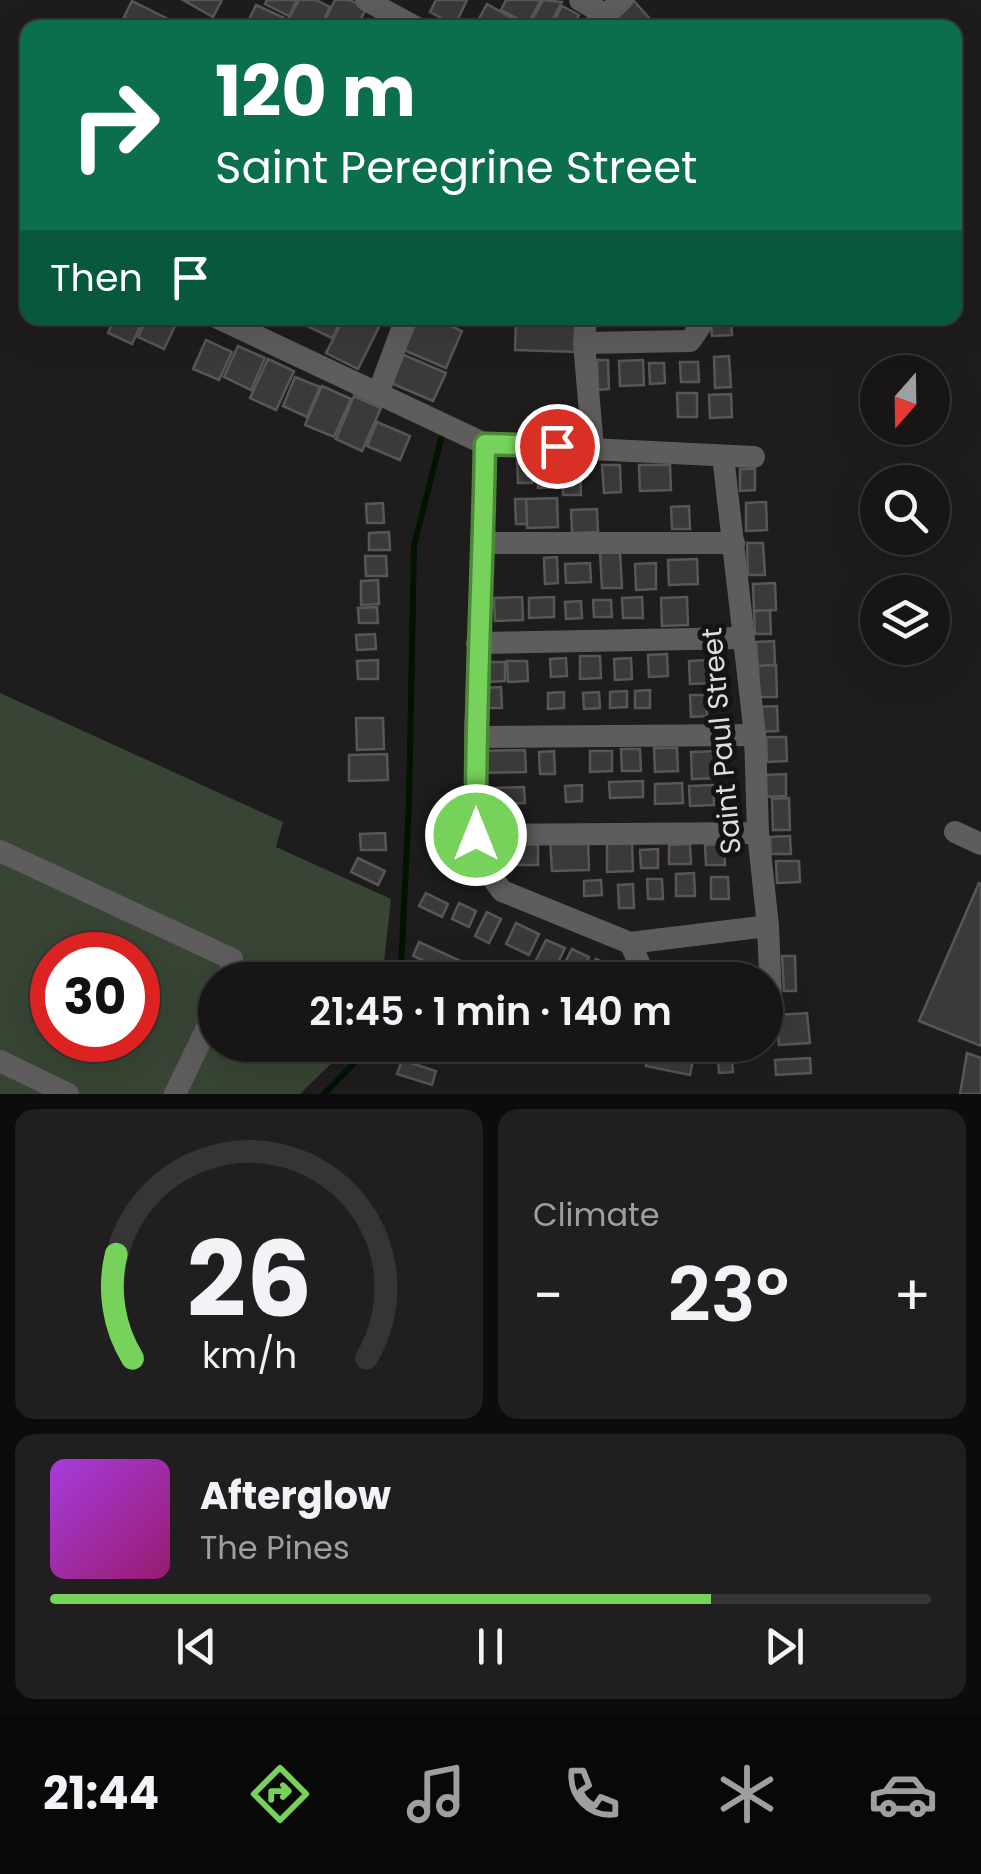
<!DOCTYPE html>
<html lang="en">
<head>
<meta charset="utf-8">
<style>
  body { margin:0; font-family:Poppins,sans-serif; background:#201e1f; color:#f1f3f6; height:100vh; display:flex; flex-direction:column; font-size:38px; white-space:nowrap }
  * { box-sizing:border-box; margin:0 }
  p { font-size:32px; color:#9e9fa1 }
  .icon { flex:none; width:55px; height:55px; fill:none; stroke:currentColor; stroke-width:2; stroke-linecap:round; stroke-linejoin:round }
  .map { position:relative; height:1094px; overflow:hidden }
  .panel { display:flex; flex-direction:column; gap:15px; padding:15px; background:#0d0c0c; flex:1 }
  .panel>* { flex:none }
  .hud { position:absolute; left:20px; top:20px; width:942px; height:305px; border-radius:20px; box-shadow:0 10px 40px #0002,0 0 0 2px #363435; background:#0b6e4f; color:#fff; overflow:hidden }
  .needle { width:65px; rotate:200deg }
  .controls { position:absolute; left:860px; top:355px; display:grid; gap:20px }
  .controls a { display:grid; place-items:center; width:90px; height:90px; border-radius:50%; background:#171516; box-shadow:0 10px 40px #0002,0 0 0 2px #363435; font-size:50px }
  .speed { position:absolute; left:30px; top:932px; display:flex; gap:20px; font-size:50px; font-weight:700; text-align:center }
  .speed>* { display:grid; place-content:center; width:130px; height:130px; border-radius:50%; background:#171516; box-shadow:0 10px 40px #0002,0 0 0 2px #363435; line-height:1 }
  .speed .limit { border:15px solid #d22; background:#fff; color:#111 }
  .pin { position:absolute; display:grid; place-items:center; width:85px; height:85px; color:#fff; margin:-42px; border:5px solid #fff; border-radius:50%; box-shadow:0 2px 10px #0007 }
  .me { position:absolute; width:110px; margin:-55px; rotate:0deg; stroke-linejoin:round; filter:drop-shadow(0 0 8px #0008) }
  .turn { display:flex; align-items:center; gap:35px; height:210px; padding:0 30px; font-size:45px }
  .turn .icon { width:130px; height:130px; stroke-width:2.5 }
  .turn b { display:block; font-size:70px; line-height:85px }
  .then { display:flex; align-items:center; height:95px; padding:0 30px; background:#0003; gap:20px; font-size:38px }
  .big { font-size:75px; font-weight:600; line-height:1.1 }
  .panel .widget { flex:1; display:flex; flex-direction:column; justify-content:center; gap:15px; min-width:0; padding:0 35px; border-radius:20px; background:#201e1f }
  .panel .dial { align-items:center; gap:0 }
  .dial svg { height:260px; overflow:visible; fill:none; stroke:#363435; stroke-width:7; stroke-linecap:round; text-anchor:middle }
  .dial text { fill:#f1f3f6; stroke:none }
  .song { display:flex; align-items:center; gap:30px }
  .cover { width:120px; height:120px; border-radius:15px; background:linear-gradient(135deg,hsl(280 70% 55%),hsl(320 70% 35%)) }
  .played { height:10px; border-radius:5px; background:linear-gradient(90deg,#76d25a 75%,#363435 75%) }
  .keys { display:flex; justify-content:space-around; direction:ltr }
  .heat { display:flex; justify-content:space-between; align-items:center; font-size:55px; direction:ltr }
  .panel .tiles { flex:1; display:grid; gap:15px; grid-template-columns:1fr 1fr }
  .widget:last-child { grid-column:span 2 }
  .trip { position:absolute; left:198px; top:962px; width:585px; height:100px; border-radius:50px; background:#171516; box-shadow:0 10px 40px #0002,0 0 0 2px #363435; font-weight:600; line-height:100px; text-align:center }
  .tabs { display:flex; height:160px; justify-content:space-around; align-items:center; background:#090809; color:#9e9fa1 }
  .tabs .icon { width:70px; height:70px }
  .tabs .on { color:#76d25a }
  .tabs b { font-size:45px; color:#f1f3f6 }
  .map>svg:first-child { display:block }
</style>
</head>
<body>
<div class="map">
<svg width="981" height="1094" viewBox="0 0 981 1094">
  <rect width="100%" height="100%" fill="#1f1c1e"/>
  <path fill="#384534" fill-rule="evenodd" d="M0,693L283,822L276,847L391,899L382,980H215V1045H350L300,1094H0ZM52,955H138V1040H52Z"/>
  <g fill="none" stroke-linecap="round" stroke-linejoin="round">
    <g stroke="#021400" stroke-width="6">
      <path d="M397,980L401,967L409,802L414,546L441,439"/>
      <path d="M324,1094L372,1045"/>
    </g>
  </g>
  <g fill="#3c393a" stroke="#595657" stroke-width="2.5">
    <path d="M183,0H222L213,17Z"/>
    <path d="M267,0H297L289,16L265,4Z"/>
    <path d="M299,0H316L330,7L320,28H307L289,18Z"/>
    <path d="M335,0H350L366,9L356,28H321Z"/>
    <path d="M436,0H467L455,25L430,12Z"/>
    <path d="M506,0H541L528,24L501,10Z"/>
    <path d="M543,0L562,2L548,28L532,20Z"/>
    <path d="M132,1L168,19L164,28H146L124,17Z"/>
    <path d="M634,1L658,28H618L612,21Z"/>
    <path d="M487,4L526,26L525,28H474Z"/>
    <path d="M256,5L284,18L280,28H245Z"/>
    <path d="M562,6L579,15L572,28H550Z"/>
    <path d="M115,318H144L132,344L108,333Z"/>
    <path d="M147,318H161L176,324L164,349L138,337Z"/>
    <path d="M311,318H343L332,338L307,326Z"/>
    <path d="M344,318H361L379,327L358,369L326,353Z"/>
    <path d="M418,318H431L462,331L446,368L404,350Z"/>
    <path d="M516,318H578L577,352L515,350Z"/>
    <path d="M711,318H731L732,335L712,336Z"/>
    <path d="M206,340L232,352L219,380L193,369Z"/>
    <path d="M238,346L265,358L251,390L224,377Z"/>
    <path d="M404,355L446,373L433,401L391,383Z"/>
    <path d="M729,356L731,387L715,388L714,357Z"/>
    <path d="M268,359L294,371L276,410L250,398Z"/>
    <path d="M597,360H608L609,389L598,390Z"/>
    <path d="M643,360L644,385L620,386L619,361Z"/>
    <path d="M680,362H698L699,382H681Z"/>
    <path d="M649,363H664L665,383L650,384Z"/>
    <path d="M295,377L320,387L307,417L283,406Z"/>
    <path d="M322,386L351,399L334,437L305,425Z"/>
    <path d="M677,393H697V417H678Z"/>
    <path d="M731,394L732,417L710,418L709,395Z"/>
    <path d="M354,396L381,408L362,451L336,439Z"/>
    <path d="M377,422L410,436L400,460L367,446Z"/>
    <path d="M517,456H531L532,483H518Z"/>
    <path d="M560,462L561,487L538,488L537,463Z"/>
    <path d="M562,465H580L581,495H563Z"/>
    <path d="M602,465H620L621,492L604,493Z"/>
    <path d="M639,465H670L671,490L640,491Z"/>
    <path d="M740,469H755V490L740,491Z"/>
    <path d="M557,498L558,527L527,528L526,499Z"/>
    <path d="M515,499H526L527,524H516Z"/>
    <path d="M766,502L767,530L746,531V503Z"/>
    <path d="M383,503L384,523H367L366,504Z"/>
    <path d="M689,506L690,529H672L671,507Z"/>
    <path d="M597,509L598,532L572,533L571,510Z"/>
    <path d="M389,532L390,550H369V533Z"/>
    <path d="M747,543H763L765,575H748Z"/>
    <path d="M620,552L622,588H602L600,553Z"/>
    <path d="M365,556H386L387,576H366Z"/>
    <path d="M557,557L558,583L545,584L544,558Z"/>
    <path d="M697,559L698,584L669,585L668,560Z"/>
    <path d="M590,563L591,582L566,583L565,564Z"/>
    <path d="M656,563V589L636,590L635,564Z"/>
    <path d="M378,580L379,604L361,605V581Z"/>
    <path d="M775,583L776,610L754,611L753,584Z"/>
    <path d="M522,597L523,620L495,621L494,598Z"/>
    <path d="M554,597V617L529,618V598Z"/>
    <path d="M642,597L643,618H623L622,598Z"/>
    <path d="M687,597L688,625L662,626L661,598Z"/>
    <path d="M593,600H611L612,617H594Z"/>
    <path d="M581,601L582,618L566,619L565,602Z"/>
    <path d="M377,607L378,623H359L358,608Z"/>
    <path d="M770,610L771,634H755L754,611Z"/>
    <path d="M375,634L376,649L357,650L356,635Z"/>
    <path d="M774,641L775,665L758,666L756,642Z"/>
    <path d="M667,654L668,676L649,677L648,655Z"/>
    <path d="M580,656H600L601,678L580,679Z"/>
    <path d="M566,658L567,676L551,677L550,659Z"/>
    <path d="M631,658L632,679L615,680L614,659Z"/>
    <path d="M378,660V679H358L357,661Z"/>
    <path d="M710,660L711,683L690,684L689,661Z"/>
    <path d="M507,661H527L528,681L508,682Z"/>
    <path d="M486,662H505V681L486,682Z"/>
    <path d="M776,665L777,697H759L758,666Z"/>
    <path d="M501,687L502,708H485L484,688Z"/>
    <path d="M650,690V708H635V691Z"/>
    <path d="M627,691V707L610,708V692Z"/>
    <path d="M564,692V708L548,709V693Z"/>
    <path d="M599,692L600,708L584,709L583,693Z"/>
    <path d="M690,695H707V716L691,717Z"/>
    <path d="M777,706L778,731L757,732L756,707Z"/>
    <path d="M356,718H383L384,749L357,750Z"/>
    <path d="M766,737H786L787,761L767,762Z"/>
    <path d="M654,748H677L678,771L655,772Z"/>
    <path d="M621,749H640L641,771H622Z"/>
    <path d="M525,750L526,772L481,773V751Z"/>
    <path d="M554,751L555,774H540L539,752Z"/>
    <path d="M590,751H612V771L590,772Z"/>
    <path d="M719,751L720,778L692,779L691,752Z"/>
    <path d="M387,754L388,780L349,781V755Z"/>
    <path d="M786,774V796L760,797V775Z"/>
    <path d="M643,781V797L610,798L609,782Z"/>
    <path d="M682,783L683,803L655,804V784Z"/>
    <path d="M582,785V801L566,802L565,786Z"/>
    <path d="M713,785L714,805L690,806L689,786Z"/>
    <path d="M524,787L525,803L491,804L490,788Z"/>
    <path d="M789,798L790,830H773L772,799Z"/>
    <path d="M457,815L458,840L434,841V816Z"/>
    <path d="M385,833L386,850H361L360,834Z"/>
    <path d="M790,836L791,854H771L770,837Z"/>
    <path d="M588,838L589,870L552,871L550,839Z"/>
    <path d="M512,839H538V865H513Z"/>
    <path d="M632,842L633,871L607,872V843Z"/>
    <path d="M690,844L691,864H669V845Z"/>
    <path d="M724,844L725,865H706L705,845Z"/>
    <path d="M658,849V868H641L640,850Z"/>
    <path d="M358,858L385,871L378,885L351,872Z"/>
    <path d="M776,861H799L800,882L777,883Z"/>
    <path d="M694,873L695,896H676V874Z"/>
    <path d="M711,877H728L729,899H711Z"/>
    <path d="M647,879H662L663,899H648Z"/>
    <path d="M601,880L602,895L584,896V881Z"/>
    <path d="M979,883L981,884V1046L919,1021Z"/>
    <path d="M633,884L634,908H619L618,885Z"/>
    <path d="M426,893L448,904L442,917L419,906Z"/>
    <path d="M459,903L476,911L469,927L452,919Z"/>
    <path d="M487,912L501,919L489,943L475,936Z"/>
    <path d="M516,923L539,934L529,955L506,944Z"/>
    <path d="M546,940L565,948L554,971L535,962Z"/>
    <path d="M419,942L463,962L456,976L413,956Z"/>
    <path d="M572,949L589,957L578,980L560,972Z"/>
    <path d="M782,956H795L796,991H784Z"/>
    <path d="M596,959L614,967L607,980H586Z"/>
    <path d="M807,1013L810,1043L779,1045L776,1015Z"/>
    <path d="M405,1045H437L430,1061L403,1048Z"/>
    <path d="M517,1045H534L542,1049L536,1062L514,1052Z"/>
    <path d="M650,1045H696L690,1075L646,1066Z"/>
    <path d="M717,1045H731L733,1072L719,1073Z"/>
    <path d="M967,1053L981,1058V1094H960Z"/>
    <path d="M810,1058L811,1073L776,1075L775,1060Z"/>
    <path d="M402,1060L436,1071L432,1085L397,1074Z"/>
  </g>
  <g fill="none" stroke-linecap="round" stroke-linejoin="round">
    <g stroke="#5e5c5d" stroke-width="22">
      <path d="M366,0L417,28"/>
      <path d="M580,0L604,14"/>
      <path d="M591,28L622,0"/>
      <path d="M218,318L485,444L754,457"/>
      <path d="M586,318L584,343L593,448"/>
      <path d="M584,343L690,341L706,318"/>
      <path d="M378,394L406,318"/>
      <path d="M485,444L475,737L476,835L481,863L502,891L630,943L768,926"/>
      <path d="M723,456L755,735L758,833L768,926L772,1021H765"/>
      <path d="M484,543H734"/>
      <path d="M477,643L742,638"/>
      <path d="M475,737L755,735"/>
      <path d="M955,832L981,844"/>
      <path d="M476,835L758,833"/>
      <path d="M0,851L232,959L230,980"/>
      <path d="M630,943L647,980"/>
      <path d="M0,1061L68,1094"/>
      <path d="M175,1094L215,1011"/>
    </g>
  </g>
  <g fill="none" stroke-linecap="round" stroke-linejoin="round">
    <defs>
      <path id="route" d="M476,835C475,704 483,575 485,444L557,446"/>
    </defs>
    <use href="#route" stroke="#4d883a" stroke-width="25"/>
    <use href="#route" stroke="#76d25a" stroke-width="18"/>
  </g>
  <g text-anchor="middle" stroke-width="10" stroke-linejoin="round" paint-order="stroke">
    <g font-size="28" fill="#dfddde" stroke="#161314">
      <text transform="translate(721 741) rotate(-95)" y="10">Saint Paul Street</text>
    </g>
  </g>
</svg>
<div class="controls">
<a><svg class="needle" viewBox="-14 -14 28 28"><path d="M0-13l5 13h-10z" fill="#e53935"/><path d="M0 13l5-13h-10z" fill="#9e9fa1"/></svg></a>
<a><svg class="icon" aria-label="search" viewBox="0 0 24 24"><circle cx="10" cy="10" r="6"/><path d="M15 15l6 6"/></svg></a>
<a><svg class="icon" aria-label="layers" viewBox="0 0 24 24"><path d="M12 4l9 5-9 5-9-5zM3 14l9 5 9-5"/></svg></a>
</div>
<div class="speed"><div class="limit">30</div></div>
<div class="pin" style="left:557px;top:446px;background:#d93025"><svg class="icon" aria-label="arrive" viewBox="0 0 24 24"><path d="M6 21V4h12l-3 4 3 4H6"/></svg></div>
<svg class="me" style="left:476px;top:835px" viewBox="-20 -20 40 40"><circle r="17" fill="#76d25a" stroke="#fff" stroke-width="3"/><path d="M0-11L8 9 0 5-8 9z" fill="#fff"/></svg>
<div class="trip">21:45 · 1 min · 140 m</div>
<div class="hud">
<div class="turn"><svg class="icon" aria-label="right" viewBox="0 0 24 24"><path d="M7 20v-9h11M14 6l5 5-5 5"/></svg><div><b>120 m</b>Saint Peregrine Street</div></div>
<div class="then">Then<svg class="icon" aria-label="arrive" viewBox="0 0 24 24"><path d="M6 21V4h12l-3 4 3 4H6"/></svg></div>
</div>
</div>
<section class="panel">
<div class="tiles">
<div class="widget dial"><svg viewBox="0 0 100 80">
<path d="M14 69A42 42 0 1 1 86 69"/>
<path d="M14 69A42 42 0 0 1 9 37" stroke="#76d25a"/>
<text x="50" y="56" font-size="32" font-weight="700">26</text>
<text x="50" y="72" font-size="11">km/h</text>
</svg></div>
<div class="widget"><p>Climate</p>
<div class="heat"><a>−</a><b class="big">23°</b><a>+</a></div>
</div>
<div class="widget">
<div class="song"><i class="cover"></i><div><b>Afterglow</b><p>The Pines</p></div></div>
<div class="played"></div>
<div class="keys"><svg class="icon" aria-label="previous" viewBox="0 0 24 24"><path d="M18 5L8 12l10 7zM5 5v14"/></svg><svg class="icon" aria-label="pause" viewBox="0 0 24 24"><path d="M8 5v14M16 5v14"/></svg><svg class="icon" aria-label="next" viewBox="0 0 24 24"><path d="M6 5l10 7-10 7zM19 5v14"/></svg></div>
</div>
</div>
</section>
<nav class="tabs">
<b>21:44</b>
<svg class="icon on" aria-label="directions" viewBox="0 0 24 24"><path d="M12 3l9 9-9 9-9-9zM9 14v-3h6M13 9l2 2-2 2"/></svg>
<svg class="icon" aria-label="music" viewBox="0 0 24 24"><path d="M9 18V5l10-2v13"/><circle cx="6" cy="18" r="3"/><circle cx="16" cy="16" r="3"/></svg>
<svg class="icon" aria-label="phone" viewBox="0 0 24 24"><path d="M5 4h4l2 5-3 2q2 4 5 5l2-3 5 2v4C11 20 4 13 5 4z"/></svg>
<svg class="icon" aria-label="climate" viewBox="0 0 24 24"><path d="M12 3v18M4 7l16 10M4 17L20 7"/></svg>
<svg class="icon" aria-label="car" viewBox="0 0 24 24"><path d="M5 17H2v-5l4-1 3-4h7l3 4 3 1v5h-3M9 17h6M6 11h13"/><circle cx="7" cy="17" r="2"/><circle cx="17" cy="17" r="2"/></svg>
</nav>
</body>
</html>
